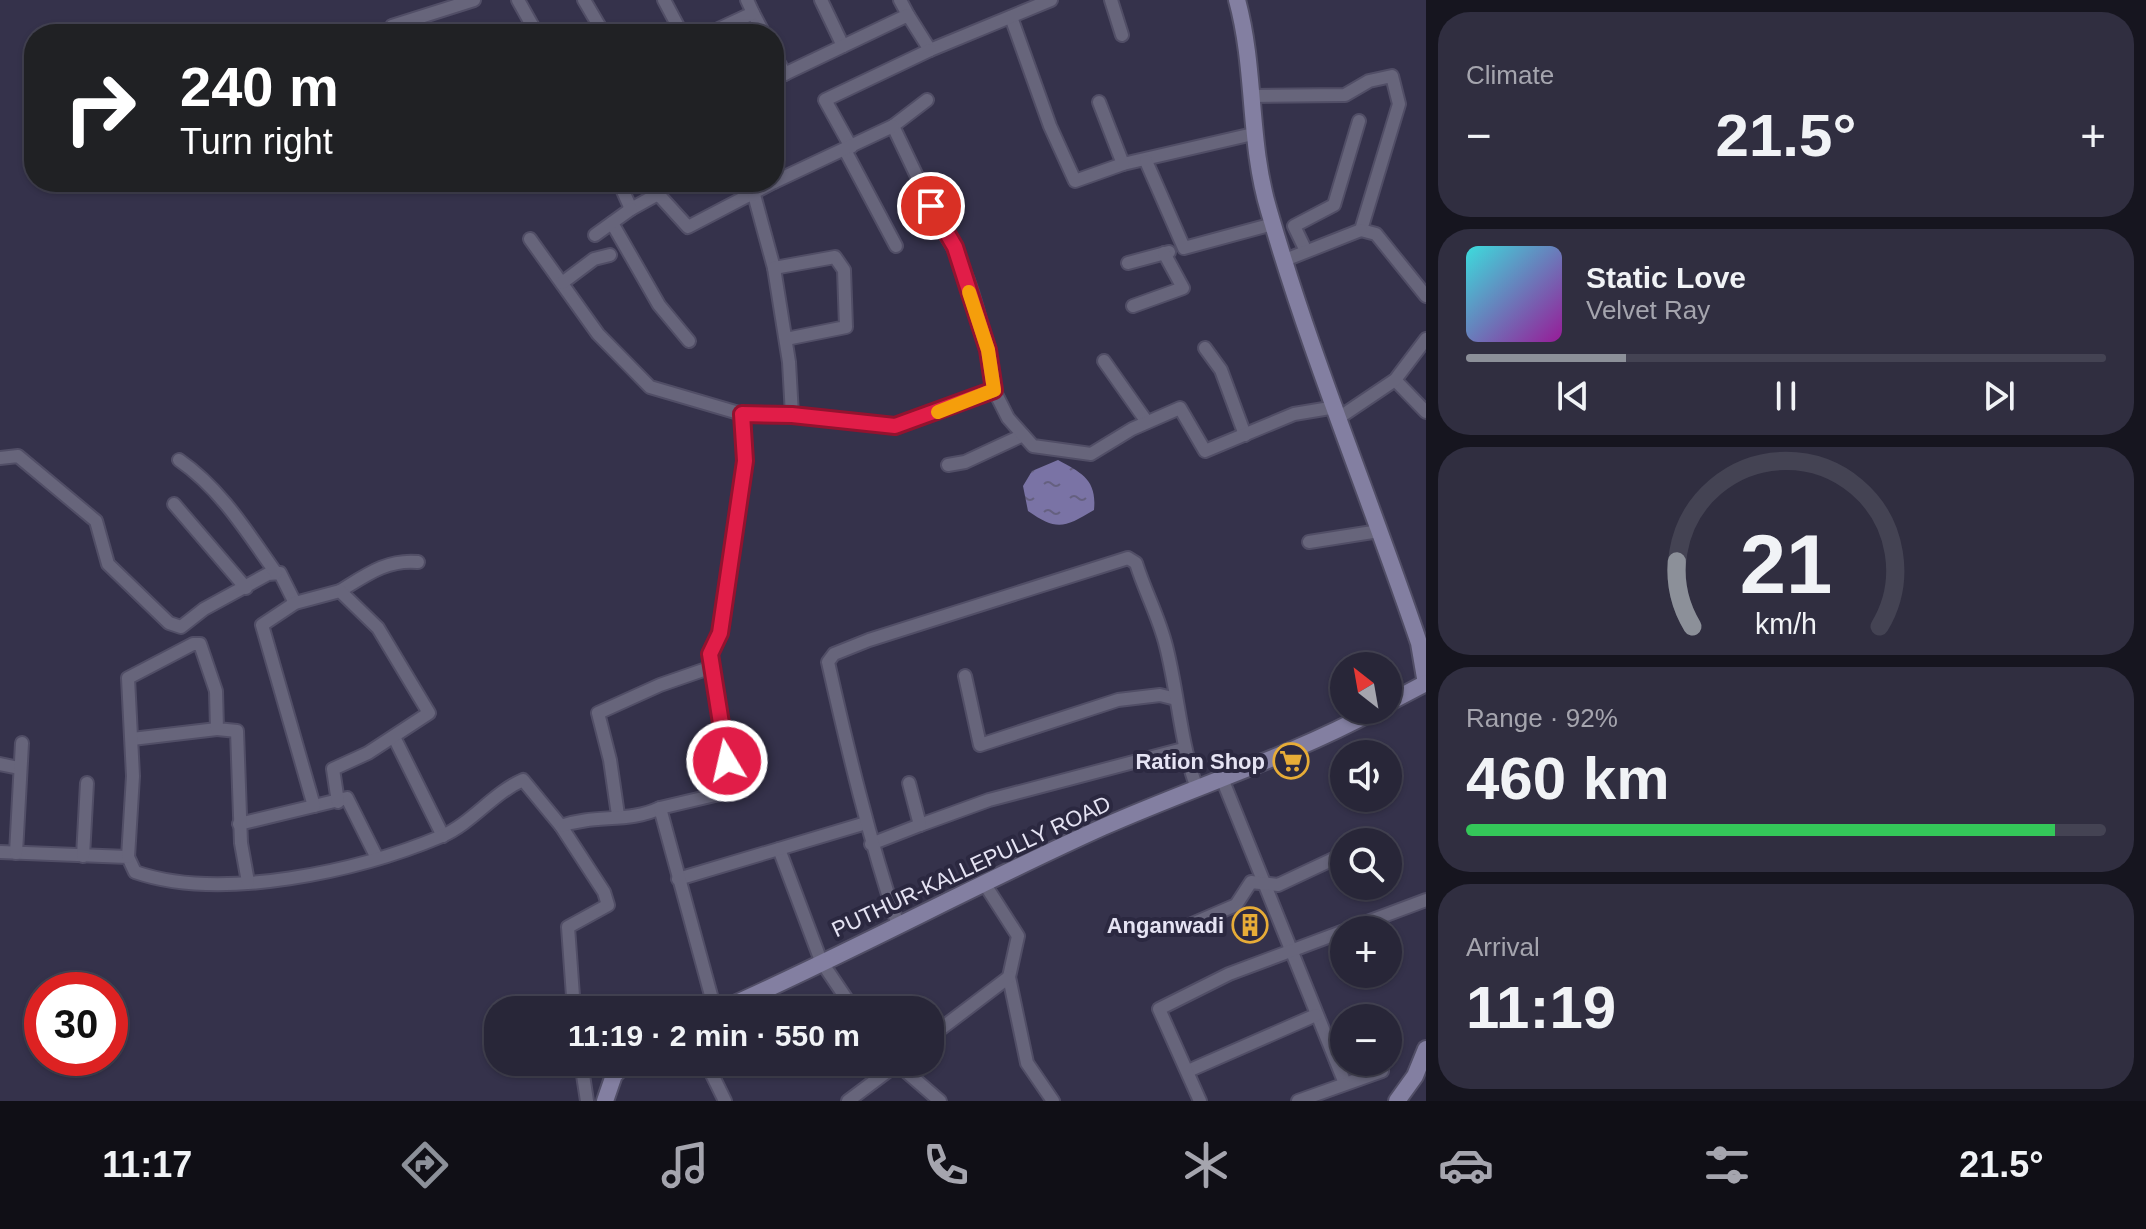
<!DOCTYPE html>
<html lang="en">
<head>
<meta charset="utf-8">
<style>
  body { margin:0; font-family:Arial,sans-serif; background:#302e40; color:#f1f3f6; height:100vh; display:flex; flex-direction:column; font-size:30px; white-space:nowrap }
  * { box-sizing:border-box; margin:0 }
  p { font-size:26px; color:#a5a5ae }
  .icon { flex:none; width:44px; height:44px; fill:none; stroke:currentColor; stroke-width:2; stroke-linecap:round; stroke-linejoin:round }
  .map { position:relative; flex:1; overflow:hidden }
  .side { display:flex; flex-direction:column; gap:12px; padding:12px; background:#16151f; width:720px }
  .side>* { flex:none }
  .hud { position:absolute; left:24px; top:24px; width:760px; height:168px; border-radius:32px; box-shadow:0 2px 6px #0004,0 0 0 2px #444353; background:#202124; color:#fff; overflow:hidden }
  .needle { width:52px; rotate:329deg }
  .controls { position:absolute; left:1330px; top:652px; display:grid; gap:16px }
  .controls a { display:grid; place-items:center; width:72px; height:72px; border-radius:50%; background:#282638; box-shadow:0 2px 6px #0004,0 0 0 2px #444353; font-size:40px }
  .speed { position:absolute; left:24px; top:972px; display:flex; gap:16px; font-size:40px; font-weight:700; text-align:center }
  .speed>* { display:grid; place-content:center; width:104px; height:104px; border-radius:50%; background:#282638; box-shadow:0 2px 6px #0004,0 0 0 2px #444353; line-height:1 }
  .speed .limit { border:12px solid #d22; background:#fff; color:#111 }
  .pin { position:absolute; display:grid; place-items:center; width:68px; height:68px; color:#fff; margin:-34px; border:4px solid #fff; border-radius:50%; box-shadow:0 2px 8px #0007 }
  .me { position:absolute; width:88px; margin:-44px; rotate:351deg; stroke-linejoin:round; filter:drop-shadow(0 0 6px #0008) }
  .turn { display:flex; align-items:center; gap:28px; height:168px; padding:0 24px; font-size:36px }
  .turn .icon { width:104px; height:104px; stroke-width:2.5 }
  .turn b { display:block; font-size:56px; line-height:68px }
  .big { font-size:60px; font-weight:700; line-height:1.1 }
  .side .tile { flex:1; display:flex; flex-direction:column; justify-content:center; gap:12px; min-width:0; padding:0 28px; border-radius:32px; background:#302e40 }
  .side .dial { align-items:center; gap:0 }
  .dial svg { height:208px; overflow:visible; fill:none; stroke:#444353; stroke-width:7; stroke-linecap:round; text-anchor:middle }
  .dial text { fill:#f1f3f6; stroke:none }
  .song { display:flex; align-items:center; gap:24px }
  .cover { width:96px; height:96px; border-radius:12px; background:linear-gradient(135deg,hsl(180 70% 55%),hsl(300 70% 35%)) }
  .played { height:8px; border-radius:4px; background:linear-gradient(90deg,#8c9099 25%,#444353 25%) }
  .keys { display:flex; justify-content:space-around; direction:ltr }
  .heat { display:flex; justify-content:space-between; align-items:center; font-size:44px; direction:ltr }
  .charge { height:12px; border-radius:6px; background:linear-gradient(90deg,#34c759 92%,#444353 0) }
  .trip { position:absolute; left:484px; top:996px; width:460px; height:80px; border-radius:32px; background:#282638; box-shadow:0 2px 6px #0004,0 0 0 2px #444353; font-weight:700; line-height:80px; text-align:center }
  .tab-bar { display:flex; height:128px; justify-content:space-around; align-items:center; background:#100f16; color:#a5a5ae }
  .tab-bar .icon { width:56px; height:56px }
  .tab-bar .on { color:#8c9099 }
  .tab-bar b { font-size:36px; color:#f1f3f6 }
  main { display:flex; flex:1; min-height:0 }
  .map>svg:first-child { display:block }
</style>
</head>
<body>
<main>
<div class="map">
<svg width="1426" height="1101" viewBox="0 0 1426 1101">
  <defs>
    <pattern id="water-ripples" width="26" height="14" patternUnits="userSpaceOnUse" patternTransform="scale(2)"><rect width="26" height="14" fill="#7a73a5"/><path d="M2 4q2-2 4 0t4 0M15 11q2-2 4 0t4 0" fill="none" stroke="#656080"/></pattern>
  </defs>
  <rect width="100%" height="100%" fill="#35324b"/>
  <path fill="url(#water-ripples)" d="M1058,460C1082,473 1097,480 1094,510C1064,528 1057,531 1028,511L1023,486L1032,471Z"/>
  <g fill="none" stroke-linecap="round" stroke-linejoin="round">
    <defs>
      <g id="minor">
        <path d="M518,0L537,34"/>
        <path d="M584,0L604,34"/>
        <path d="M664,0L682,34"/>
        <path d="M821,0L843,46"/>
        <path d="M900,0L908,15"/>
        <path d="M1111,0L1122,35"/>
        <path d="M753,13L764,34"/>
        <path d="M1011,17L1050,126L1075,181L1123,164L1253,134"/>
        <path d="M392,26L474,0"/>
        <path d="M708,34L753,13L747,0"/>
        <path d="M774,54L785,74"/>
        <path d="M774,79L908,15L930,50L1051,0"/>
        <path d="M1251,96L1345,95L1369,81L1392,76L1399,104L1361,230L1376,234L1426,296"/>
        <path d="M927,100L893,126L944,233C972,271 987,343 994,390"/>
        <path d="M1099,102L1123,164"/>
        <path d="M851,147L825,100L930,50"/>
        <path d="M845,150L896,246"/>
        <path d="M1146,161L1184,248L1273,224"/>
        <path d="M619,182L631,209L658,194L688,227L774,182"/>
        <path d="M774,182L893,126"/>
        <path d="M753,191L774,268"/>
        <path d="M612,223L659,305L689,341"/>
        <path d="M595,235L631,209"/>
        <path d="M530,239L598,334L650,387L742,414"/>
        <path d="M1306,251L1294,226L1334,205L1359,121"/>
        <path d="M1285,260L1361,230"/>
        <path d="M1128,263L1169,252"/>
        <path d="M562,283L594,259L610,255"/>
        <path d="M1133,306L1183,288L1164,253"/>
        <path d="M786,339L846,327L844,270L835,257L774,268L789,362L792,415"/>
        <path d="M1205,348L1221,370L1245,435"/>
        <path d="M1104,361L1147,422"/>
        <path d="M1395,380L1426,412"/>
        <path d="M1340,417L1395,380L1426,339"/>
        <path d="M0,458L18,456L96,521L108,564L169,623L181,627L204,609L268,574L280,573L295,603"/>
        <path d="M179,460C221,489 247,532 276,573"/>
        <path d="M948,465L965,462L1023,435"/>
        <path d="M174,504L246,588"/>
        <path d="M1309,542L1379,531"/>
        <path d="M340,591C366,575 387,559 418,562"/>
        <path d="M965,676L980,745L1118,700L1160,695L1176,699"/>
        <path d="M394,737L443,836"/>
        <path d="M132,739L217,729"/>
        <path d="M0,764L19,768"/>
        <path d="M1221,776L1344,1081"/>
        <path d="M314,806L347,798L376,856"/>
        <path d="M618,815L610,760L598,713L660,685L712,667"/>
        <path d="M239,824L314,806L262,625L295,603L340,591L378,628L429,713L368,753L333,769L338,802"/>
        <path d="M920,825L989,800L1183,749"/>
        <path d="M561,826L604,892L608,905L568,927L574,1010"/>
        <path d="M871,844L920,825L909,783"/>
        <path d="M779,849L821,961L854,1010"/>
        <path d="M0,852L128,857L135,872C221,902 359,871 442,836C472,823 493,793 523,780L561,826C595,814 629,823 660,808"/>
        <path d="M16,853L22,743"/>
        <path d="M83,856L87,783"/>
        <path d="M128,857L133,776L128,678L193,644H200L216,691L217,729L237,731L241,843L248,882"/>
        <path d="M678,879L866,823"/>
        <path d="M984,883L1018,936L1009,977L1027,1063L1053,1101"/>
        <path d="M898,925C869,839 848,751 828,662L834,654L869,640L1128,558L1136,563C1145,592 1159,617 1166,646C1178,693 1180,740 1196,786"/>
        <path d="M1185,927L1236,905L1251,882L1278,885L1344,854"/>
        <path d="M1346,930L1426,900"/>
        <path d="M715,1010L660,808L732,791L710,654L720,633L745,461L742,414L792,415L895,426L994,390L1008,418L1033,446L1091,454L1132,429L1180,408L1205,451L1294,414L1336,407"/>
        <path d="M930,1037L1009,977"/>
        <path d="M581,1062L587,1101"/>
        <path d="M706,1062L725,1101"/>
        <path d="M895,1062L940,1101"/>
        <path d="M1188,1071L1316,1015"/>
        <path d="M848,1101L900,1062"/>
        <path d="M1200,1101L1159,1009L1229,974L1344,931"/>
        <path d="M1298,1101L1382,1071"/>
      </g>
      <g id="secondary">
        <path d="M1237,0C1256,69 1248,142 1269,211C1311,357 1370,498 1419,643L1426,684"/>
        <path d="M1388,703L1426,683"/>
        <path d="M721,1010C850,953 974,885 1103,827C1193,787 1289,757 1376,710"/>
        <path d="M605,1101L614,1075L627,1062"/>
        <path d="M1397,1101L1415,1076L1426,1049"/>
      </g>
    </defs>
    <use href="#minor" stroke="#514e66" stroke-width="16"/>
    <use href="#secondary" stroke="#514e66" stroke-width="20"/>
    <use href="#minor" stroke="#67657b" stroke-width="12"/>
    <use href="#secondary" stroke="#837fa1" stroke-width="16"/>
  </g>
  <g fill="none" stroke-linecap="round" stroke-linejoin="round">
    <defs>
      <path id="route" d="M727,761L710,654L720,633L745,461L742,414L792,415L895,426L994,390L988,350L955,247L931,206"/>
    </defs>
    <use href="#route" stroke="#92132f" stroke-width="20"/>
    <use href="#route" stroke="#e11d48" stroke-width="14"/>
    <path stroke="#f59e0b" stroke-width="14" d="M938,412L994,390L988,350L969,292"/>
  </g>
  <defs>
    <symbol id="supermarket-ring" viewBox="-11 -11 22 22"><circle r="9.5" fill="#2b2840" stroke="#e7ac37" stroke-width="1.5"/><path d="M-6-5.5h2.5l.6 2H6L4.5 2H-2.5L-4.4-4H-6ZM-1.5 3.2a1.3 1.3 0 1 0 .1 0ZM3 3.2a1.3 1.3 0 1 0 .1 0Z" fill="#e7ac37"/></symbol>
    <symbol id="building-ring" viewBox="-11 -11 22 22"><circle r="9.5" fill="#2b2840" stroke="#e7ac37" stroke-width="1.5"/><path d="M-4-6H4V6H1V3H-1V6H-4ZM-2.5-4.3h1.7v1.8h-1.7ZM.8-4.3h1.7v1.8H.8ZM-2.5-1h1.7V.8h-1.7ZM.8-1h1.7V.8H.8Z" fill="#e7ac37"/></symbol>
  </defs>
  <g fill-rule="evenodd">
    <use href="#supermarket-ring" x="1271" y="741" width="40" height="40"/>
    <use href="#building-ring" x="1230" y="905" width="40" height="40"/>
  </g>
  <g text-anchor="middle" stroke-width="8" stroke-linejoin="round" paint-order="stroke">
    <g font-size="22" font-weight="bold" fill="#e5e3f3" stroke="#2b2840" text-anchor="end">
      <text x="1265" y="769">Ration Shop</text>
      <text x="1224" y="933">Anganwadi</text>
    </g>
    <g font-size="22" fill="#e5e3f3" stroke="#2b2840">
      <text transform="translate(971 866) rotate(-25)" y="8">PUTHUR-KALLEPULLY ROAD</text>
    </g>
  </g>
</svg>
<div class="controls">
<a><svg class="needle" viewBox="-14 -14 28 28"><path d="M0-13l5 13h-10z" fill="#e53935"/><path d="M0 13l5-13h-10z" fill="#a5a5ae"/></svg></a>
<a><svg class="icon" aria-label="sound" viewBox="0 0 24 24"><path d="M4 9h4l5-4v14l-5-4H4zM17 9q2 3 0 6"/></svg></a>
<a><svg class="icon" aria-label="search" viewBox="0 0 24 24"><circle cx="10" cy="10" r="6"/><path d="M15 15l6 6"/></svg></a>
<a>+</a>
<a>−</a>
</div>
<div class="speed"><div class="limit">30</div></div>
<div class="pin" style="left:931px;top:206px;background:#d93025"><svg class="icon" aria-label="arrive" viewBox="0 0 24 24"><path d="M6 21V4h12l-3 4 3 4H6"/></svg></div>
<svg class="me" style="left:727px;top:761px" viewBox="-20 -20 40 40"><circle r="17" fill="#e11d48" stroke="#fff" stroke-width="3"/><path d="M0-11L8 9 0 5-8 9z" fill="#fff"/></svg>
<div class="trip">11:19 · 2 min · 550 m</div>
<div class="hud">
<div class="turn"><svg class="icon" aria-label="right" viewBox="0 0 24 24"><path d="M7 20v-9h11M14 6l5 5-5 5"/></svg><div><b>240 m</b>Turn right</div></div>
</div>
</div>
<section class="side">
<div class="tile"><p>Climate</p>
<div class="heat"><a>−</a><b class="big">21.5°</b><a>+</a></div>
</div>
<div class="tile">
<div class="song"><i class="cover"></i><div><b>Static Love</b><p>Velvet Ray</p></div></div>
<div class="played"></div>
<div class="keys"><svg class="icon" aria-label="previous" viewBox="0 0 24 24"><path d="M18 5L8 12l10 7zM5 5v14"/></svg><svg class="icon" aria-label="pause" viewBox="0 0 24 24"><path d="M8 5v14M16 5v14"/></svg><svg class="icon" aria-label="next" viewBox="0 0 24 24"><path d="M6 5l10 7-10 7zM19 5v14"/></svg></div>
</div>
<div class="tile dial"><svg viewBox="0 0 100 80">
<path d="M14 69A42 42 0 1 1 86 69"/>
<path d="M14 69A42 42 0 0 1 8 44" stroke="#8c9099"/>
<text x="50" y="56" font-size="32" font-weight="700">21</text>
<text x="50" y="72" font-size="11">km/h</text>
</svg></div>
<div class="tile"><p>Range · 92%</p><b class="big">460 km</b><div class="charge"></div></div>
<div class="tile"><p>Arrival</p><b class="big">11:19</b></div>
</section>
</main>
<nav class="tab-bar">
<b>11:17</b>
<svg class="icon on" aria-label="directions" viewBox="0 0 24 24"><path d="M12 3l9 9-9 9-9-9zM9 14v-3h6M13 9l2 2-2 2"/></svg>
<svg class="icon" aria-label="music" viewBox="0 0 24 24"><path d="M9 18V5l10-2v13"/><circle cx="6" cy="18" r="3"/><circle cx="16" cy="16" r="3"/></svg>
<svg class="icon" aria-label="phone" viewBox="0 0 24 24"><path d="M5 4h4l2 5-3 2q2 4 5 5l2-3 5 2v4C11 20 4 13 5 4z"/></svg>
<svg class="icon" aria-label="climate" viewBox="0 0 24 24"><path d="M12 3v18M4 7l16 10M4 17L20 7"/></svg>
<svg class="icon" aria-label="car" viewBox="0 0 24 24"><path d="M5 17H2v-5l4-1 3-4h7l3 4 3 1v5h-3M9 17h6M6 11h13"/><circle cx="7" cy="17" r="2"/><circle cx="17" cy="17" r="2"/></svg>
<svg class="icon" aria-label="filters" viewBox="0 0 24 24"><path d="M4 7h16M4 17h16"/><circle cx="9" cy="7" r="2"/><circle cx="15" cy="17" r="2"/></svg>
<b>21.5°</b>
</nav>
</body>
</html>
